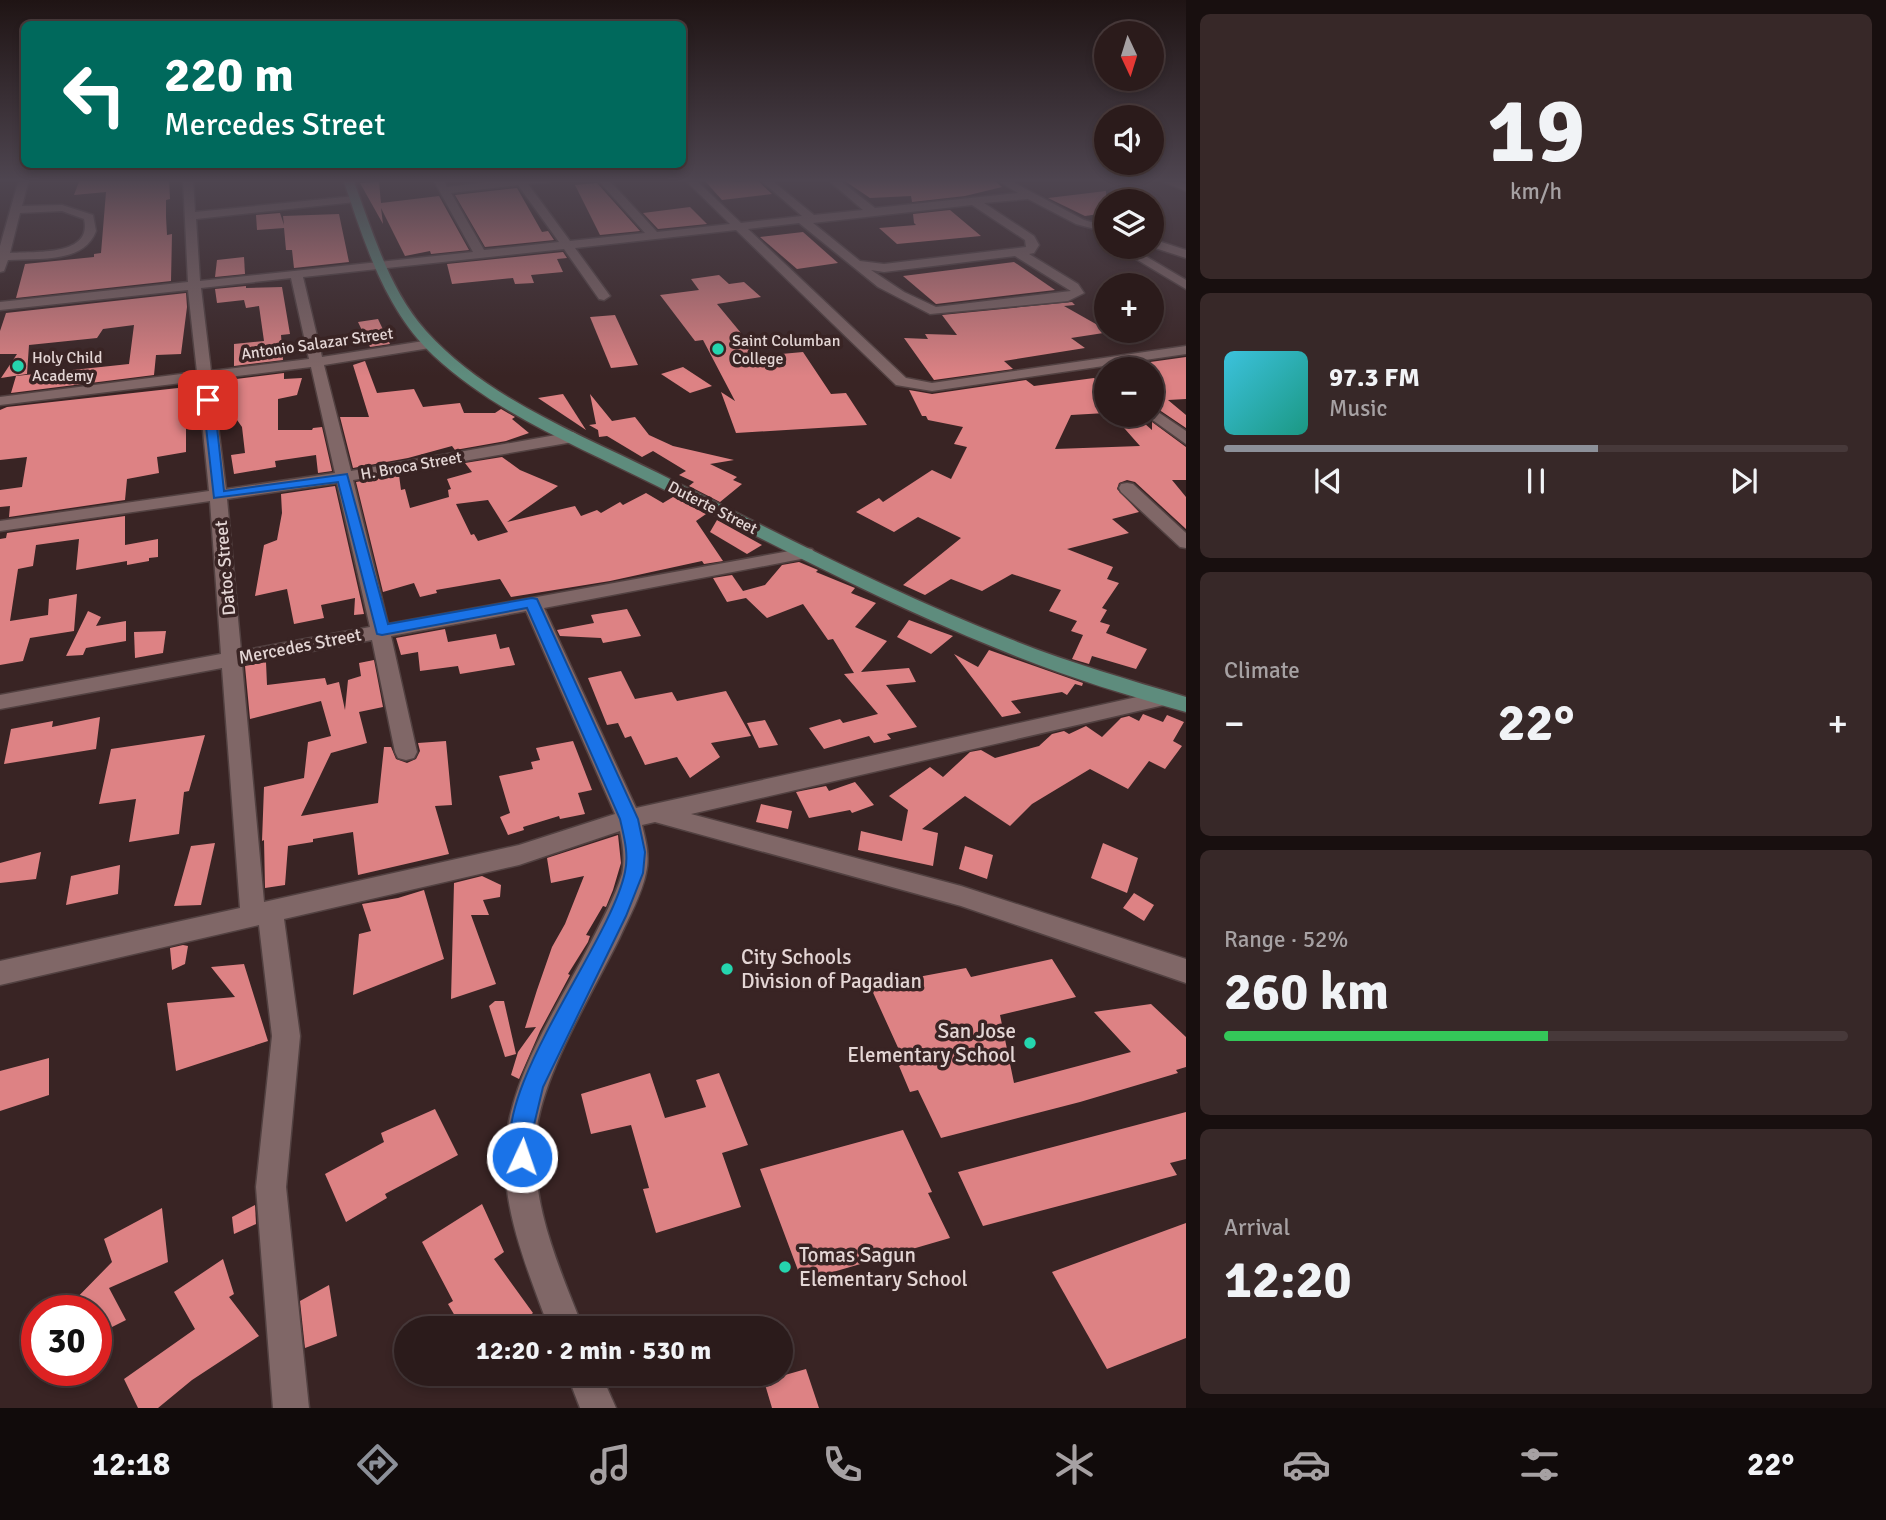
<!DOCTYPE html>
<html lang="en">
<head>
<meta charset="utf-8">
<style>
  body { margin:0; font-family:Signika,sans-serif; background:#372828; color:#f1f3f6; height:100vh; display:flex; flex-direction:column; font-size:26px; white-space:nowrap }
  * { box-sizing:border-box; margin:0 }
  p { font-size:23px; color:#a6a1a3 }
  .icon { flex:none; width:38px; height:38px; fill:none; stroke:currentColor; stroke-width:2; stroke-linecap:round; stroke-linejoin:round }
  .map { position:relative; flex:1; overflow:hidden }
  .drawer { display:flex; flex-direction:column; gap:14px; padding:14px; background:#180f0f; width:700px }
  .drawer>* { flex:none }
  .hud { position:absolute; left:21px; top:21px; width:665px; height:147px; border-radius:10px; box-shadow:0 4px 10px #0003,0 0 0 2px #47393a; background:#00695c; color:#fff; overflow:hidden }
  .needle { width:46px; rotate:176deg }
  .buttons { position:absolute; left:1094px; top:21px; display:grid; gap:14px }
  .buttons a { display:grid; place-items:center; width:70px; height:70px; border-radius:50%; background:#2b1b1b; box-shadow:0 4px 10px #0003,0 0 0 2px #47393a; font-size:35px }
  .speed { position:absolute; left:21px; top:1295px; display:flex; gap:14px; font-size:35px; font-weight:700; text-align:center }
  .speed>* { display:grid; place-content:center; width:91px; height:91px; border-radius:50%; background:#2b1b1b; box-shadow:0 4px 10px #0003,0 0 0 2px #47393a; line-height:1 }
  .speed .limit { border:10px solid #d22; background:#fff; color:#111 }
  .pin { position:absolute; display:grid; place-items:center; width:60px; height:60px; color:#fff; margin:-30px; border-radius:14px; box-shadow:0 4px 10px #0006 }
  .me { position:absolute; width:77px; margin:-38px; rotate:3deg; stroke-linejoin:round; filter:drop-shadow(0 0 5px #0008) }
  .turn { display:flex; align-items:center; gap:24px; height:147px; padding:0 28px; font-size:32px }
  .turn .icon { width:91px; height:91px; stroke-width:2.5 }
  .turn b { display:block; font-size:49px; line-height:60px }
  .big { font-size:52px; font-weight:800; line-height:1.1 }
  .drawer .tile { flex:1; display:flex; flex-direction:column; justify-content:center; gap:10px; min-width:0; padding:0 24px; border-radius:10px; background:#372828 }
  .drawer .dial { align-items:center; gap:0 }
  .dial b { font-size:91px; line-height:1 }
  .song { display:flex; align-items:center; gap:21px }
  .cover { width:84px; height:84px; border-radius:10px; background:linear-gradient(135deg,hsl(190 70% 55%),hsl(170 70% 35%)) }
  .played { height:7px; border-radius:4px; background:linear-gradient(90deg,#8c9099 60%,#47393a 60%) }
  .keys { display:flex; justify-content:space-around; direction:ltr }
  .heat { display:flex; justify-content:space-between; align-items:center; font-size:38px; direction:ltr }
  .charge { height:10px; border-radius:5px; background:linear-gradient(90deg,#34c759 52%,#47393a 0) }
  .trip { position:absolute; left:394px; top:1316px; width:399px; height:70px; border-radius:35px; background:#2b1b1b; box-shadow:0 4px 10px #0003,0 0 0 2px #47393a; font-weight:800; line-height:70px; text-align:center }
  .menu { display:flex; height:112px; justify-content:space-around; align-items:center; background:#110b0b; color:#a6a1a3 }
  .menu .icon { width:49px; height:49px }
  .menu .on { color:#8c9099 }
  .menu b { font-size:32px; color:#f1f3f6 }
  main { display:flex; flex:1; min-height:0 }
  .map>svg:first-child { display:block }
</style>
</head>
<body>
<main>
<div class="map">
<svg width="1186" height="1408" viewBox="0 0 1186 1408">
  <rect width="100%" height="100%" fill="#392424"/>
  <g fill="#dd8284" fill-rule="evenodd">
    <path d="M80,179H169L170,199L166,200V217L167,235L172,234L171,281L16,298L25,264L94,257V254L101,253L106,192L74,195Z"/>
    <path d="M724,179L737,182L757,180L772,194L722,200L705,181Z"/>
    <path d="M842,179H993L1002,187L965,196L912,202L911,196L870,198Z"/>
    <path d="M379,182L381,203L439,196L469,250L431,254L430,251L405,256L381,208L383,224L360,183Z"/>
    <path d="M597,183L640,231L600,235L575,185Z"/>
    <path d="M517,188L542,232L548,231L554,240L485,247L455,195Z"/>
    <path d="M1106,191V213L1085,216L1048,198Z"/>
    <path d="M690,207L707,224L658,229L643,213Z"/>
    <path d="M950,210L981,236L897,244L879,228L916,225L914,223L913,214Z"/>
    <path d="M280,213L284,225L283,216L339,214L349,262L294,268L292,250H286L284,228L257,230L256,215Z"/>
    <path d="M803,232L838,263L797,269L760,237Z"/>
    <path d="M563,252L567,258L557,259L563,272L531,275L534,283L515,284L513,278L452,284L447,264Z"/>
    <path d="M244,257L245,274L215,277L217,260Z"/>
    <path d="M1014,262L1055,290L936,304L903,276Z"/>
    <path d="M719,275L729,284L744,282L761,297L717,304L760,356L803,352L831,394L846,393L867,425L736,433L721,392L735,401L703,340L695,341L660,295L699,290L691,279Z"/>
    <path d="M246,286V288L282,287L290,334L281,335L283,360L234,366V344L264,341L259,306L246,308L244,300L217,303L215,289Z"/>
    <path d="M186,293L187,307L181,354L156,355L154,375L11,393L16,376L129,364L134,325L103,329L97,338L29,345L27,374L1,378L17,354H0V331L6,313Z"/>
    <path d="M1072,302L1075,305L1064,306L1110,332L1071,338L1085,348L1004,361L1013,369L934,380L904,338L928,339L925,334L957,335L942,315Z"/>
    <path d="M615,315L638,365L611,368L590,317Z"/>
    <path d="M378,319L390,344L370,347L358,322Z"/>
    <path d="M1186,357V399L1168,400L1186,415V428L1152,405V369H1141L1136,364Z"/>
    <path d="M365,361L377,393L414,389L423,407L460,403L464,413H495L501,409L515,417L512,419L529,433L506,441L455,450L452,446L408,458L353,468L340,417H369L353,365Z"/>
    <path d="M683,367L712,386L690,393L661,374Z"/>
    <path d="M284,373V379L302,378L297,395L278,399V430H312L313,428L322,427L332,471L318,473L316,455L275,461L276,467L234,474L231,455L245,453L242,427L230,410L228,380Z"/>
    <path d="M1094,378L1106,389V413L1071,415L1055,449L1140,446L1117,420L1137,417L1152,430V422L1186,447V480H1172L1186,497V529L1135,482L1127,480L1119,483L1117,489L1139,512L1112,519L1129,533L1067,549L1113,567L1107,579L1119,583L1102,608L1107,610L1100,622L1110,625L1106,633L1147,649L1136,669L1092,656L1089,664L1072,659L1083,635L1071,631L1077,621L1049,611L1061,590L1012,574L982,591L951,579L925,595L903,585L961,538L918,517L894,532L856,512L879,498L883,502L932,470L951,479L967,447L954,444L963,427L928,420L926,416H922L909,390L932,394L1026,380L1034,386Z"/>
    <path d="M178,388L186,428V452L157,457L159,473L127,479L125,500L9,517L10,506L0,507V490L22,487L27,457L0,460V410L7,407Z"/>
    <path d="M563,394L586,430L538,398Z"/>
    <path d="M590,394L612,421L635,417L649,435L673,446L734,460L710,464L737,477L733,480L742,484L720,502L689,486L694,482L679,475L686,471L653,451L642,457L607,436L599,437L598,430L589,425L596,424Z"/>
    <path d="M502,457L520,470L558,486L507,522L575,506L581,516L597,510L601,513L620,502L623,505L646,493L663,503L673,497L706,514L696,521L723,561L704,564L702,561L610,581L511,597L500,579L436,590L437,593L420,597L414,583L383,592L356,482L399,475L401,490L405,489L410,508L449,497L448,490L451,489L447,479L472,472L465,463ZM488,500L508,532L478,541L474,534L471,535L456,504Z"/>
    <path d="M335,486L364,614L354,615L355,598L321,605L324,618L294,624L287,589L255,596L264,545L277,540L282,513L281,494Z"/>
    <path d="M125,516V545L158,539V557L149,558V561L127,565V561L76,570L79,539L36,545L33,566L18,569L10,621L48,615L49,599L77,594L74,631L30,638L23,661L0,665V539L6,538L7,533Z"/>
    <path d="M717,520L762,545L747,554L710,532Z"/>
    <path d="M799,562L818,570L816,572L855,588L851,593L876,603L855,627L887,641L861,672L909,668L916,682L886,685L917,727L887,734L891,739L874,743L869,736L824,749L809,728L840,719L843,723L878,714L844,674L854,673L833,639L828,640L803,604L767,618L746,598L727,602L713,578L732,575L743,591L765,585L782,565Z"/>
    <path d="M627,609L641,636L603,643L601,638L560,636L557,630L594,623L591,615Z"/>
    <path d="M88,611L101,617L96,626L126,621V641L86,648L83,655L66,656Z"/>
    <path d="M909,620L939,631L953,636L931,654L897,637Z"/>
    <path d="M445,629L448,642L496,634L500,649L509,647L515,665L460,674L458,666L420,671L418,652L401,655L396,638Z"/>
    <path d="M166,631L163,653L135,658L134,632Z"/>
    <path d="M989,650L1083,683L1082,686L1075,684L1067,695L1062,692L1011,701L1021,713L1002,717L954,654L978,667Z"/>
    <path d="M374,660L383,707L359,712L367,743L331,753L301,816L378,803L384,747H391L396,759L407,763L416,759L420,751L418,743L446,741L452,805L435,806L449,854L358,875L353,832L313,839V842L288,846L285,885L265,888L264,840L262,841L264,787L304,778L308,742L331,736L321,701L250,719L245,666L266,662L267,685L325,678L327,685L339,682L345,710L348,680L361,676L359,663Z"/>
    <path d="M621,671L635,699L672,692L677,701L726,691L751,736L711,743L720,757L690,778L677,757L645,765L631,736L625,738L618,723L607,725L588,678Z"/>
    <path d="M1143,714L1163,722L1167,715L1184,722L1173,741L1182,746L1165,769L1149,761L1128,789L1090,769L1032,804L1010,826L965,796L922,829L938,833L933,866L858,850L861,831L902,841L908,810L889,796L930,767L943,777L970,752L981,750L995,758L1039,746L1052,734L1064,731L1069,734L1086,726L1102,737L1121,718L1129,716L1139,721Z"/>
    <path d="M100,717L96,749L4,764L11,729L53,721L52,727Z"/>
    <path d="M765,720L778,745L759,748L747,723Z"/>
    <path d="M205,735L189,791L184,792L179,834L129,842L136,799L99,804L111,749Z"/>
    <path d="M573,741L592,790L578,793L585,814L560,819L559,816L523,827L524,830L508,835L500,817L510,813L499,776L533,769L531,762L540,760L536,748Z"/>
    <path d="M855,782L874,805L852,813L850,810L809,818L796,792L826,786L829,791Z"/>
    <path d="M761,804L792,811L788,829L756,822Z"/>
    <path d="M618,835L621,863L613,890L606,907L603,906L586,935L590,936L588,942L568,974L570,975L540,1031L519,1079L511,1075L518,1052L536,1027L525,1028L537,990L552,947L565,924L584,876L551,883L547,858Z"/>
    <path d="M215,843L201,905L174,906L191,846Z"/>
    <path d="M1103,843L1138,858L1127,893L1091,878Z"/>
    <path d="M965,846L993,855L987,879L959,869Z"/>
    <path d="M41,852L36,879L0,883V863Z"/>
    <path d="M120,865L118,894L66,905L71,876Z"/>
    <path d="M482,876L501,885L500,897L483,900L489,915H471L496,984L451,999L454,883Z"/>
    <path d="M424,890L444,959L353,995L359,934L371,931L362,904L398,898Z"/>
    <path d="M1134,893L1154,905L1144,921L1123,908Z"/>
    <path d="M183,945L188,946L185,964L172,970L170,948Z"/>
    <path d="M1052,959L1076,997L1000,1015L1014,1083L1131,1052L1094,1012L1151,1004L1186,1037V1067L1176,1070L1178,1073L1080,1102L941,1138L918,1090L910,1092L899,1066L905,1063L870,986L966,968L971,977Z"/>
    <path d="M244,964L268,1041L176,1071L167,1003L235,997L211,967Z"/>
    <path d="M495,1001H504L516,1054L505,1057L489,1006Z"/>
    <path d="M49,1058V1095L0,1111V1071Z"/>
    <path d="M650,1073L665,1118L706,1107L696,1080L719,1073L748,1145L722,1153L741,1207L656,1233L643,1189L649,1188L631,1125L591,1134L581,1094Z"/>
    <path d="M435,1109L458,1155L385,1194L387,1198L346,1222L325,1174L384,1142L381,1133Z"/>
    <path d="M1186,1112V1159L1170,1163L1177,1175L983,1226L958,1172Z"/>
    <path d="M903,1130L932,1192L928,1193L950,1238L802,1281L760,1169Z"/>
    <path d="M482,1204L504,1252L494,1259L533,1313L514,1328H462L448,1304L453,1301L422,1242Z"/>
    <path d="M255,1205L256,1224L234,1234L232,1217Z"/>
    <path d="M162,1208L168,1262L109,1288L126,1320L96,1335V1311H64L112,1262L104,1239Z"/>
    <path d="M1186,1223V1338L1107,1369L1052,1272Z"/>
    <path d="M223,1259L234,1294L229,1297L259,1336L192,1380L158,1408H138L124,1379L195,1329L174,1292Z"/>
    <path d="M329,1285L337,1336L305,1348L300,1301Z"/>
    <path d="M806,1369L819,1408H772L764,1381Z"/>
  </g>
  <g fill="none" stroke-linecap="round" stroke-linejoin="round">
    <defs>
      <g id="minor">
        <path d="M19,179H29L22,206L62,205L93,215L96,231C84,264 37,258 8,260L4,271L0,272V246ZM62,211L84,219C93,257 33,251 10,253L20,213Z"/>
        <path d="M183,179H193L195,212L355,196L360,199L355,202L196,219L200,281L473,252L434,181L435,179H443L447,187L514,179H555L550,182L528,184L570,241L645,233L597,179H608L657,232L730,224L684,179H695L741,223L802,216L759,179H770L814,215L863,210L827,179H838L875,208L1018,193L995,179H1007L1084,220L1106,226V232L1076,224L1028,199L984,203L1034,236L1039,245L1034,253L1029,254L1078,284L1084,293L1068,301L930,314L878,287L799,223L748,229L906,378L932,383L1186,346V354L932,391L896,385L736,230L575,248L610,296L604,300L599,299L564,249L303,277L322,357L430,340L437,344L430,348L324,365L351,471L573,432L581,437L573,442L353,480L388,624L806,548L812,549L815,553L812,557L806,558L544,608L636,808L1164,691L1171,693L1174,698L1171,703L1164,705L691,814L961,886L1186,959V983L961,906L655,822L642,825C646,841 650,856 646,873C642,894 629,917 620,937C593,992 546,1068 537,1127C527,1196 558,1265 583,1328H549C526,1266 495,1195 508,1126C520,1061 561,1001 591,942C602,920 615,897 622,874C625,859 623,845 620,831L519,865L284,919L300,1036L286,1187L309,1408H273L256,1187L272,1036L259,925L0,985V961L240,908L222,668L0,709V695L221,654L210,501L0,531V521L209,491L198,381L0,405V397L197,372L188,290L0,310V302L188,282ZM518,185L559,242L484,250L451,193ZM972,205L1025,240L1026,247L884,264L860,261L813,223ZM1015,256L1071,291L936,307L904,292L871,270L884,272ZM291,278L309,359L211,371L201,288ZM311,367L335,473L226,489L212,379ZM337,483L370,627L241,651L227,499ZM526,611L615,814L519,845L264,902L242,664L372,640L395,752L398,758L406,760L414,758L417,752L391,636Z"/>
        <path d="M1156,179H1170L1186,184V191Z"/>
        <path d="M1152,239L1186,250V258L1152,247Z"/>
        <path d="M1116,247H1130L1186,280V289Z"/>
        <path d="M1152,408L1186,431V444L1147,416L1152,415Z"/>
        <path d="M1127,483L1133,484L1186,533V548L1180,547L1121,492L1119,488L1121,484Z"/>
        <path d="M567,1374H601L616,1408H580Z"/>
      </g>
      <path id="major" d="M343,179H353C372,230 389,290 426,331C487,399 580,434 660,474C775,532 890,592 1010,639C1067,662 1127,679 1186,697V712C1122,694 1057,674 996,648C880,601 769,542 657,486C582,448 496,414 434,356C384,309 364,241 343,179Z"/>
    </defs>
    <use href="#minor" stroke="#524141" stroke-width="3"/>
    <use href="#major" stroke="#524141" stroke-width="3"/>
    <use href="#minor" fill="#806767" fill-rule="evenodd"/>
    <use href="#major" fill="#5e8c7d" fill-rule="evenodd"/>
  </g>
  <linearGradient id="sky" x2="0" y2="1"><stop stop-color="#1f1414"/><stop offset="0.48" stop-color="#4e4550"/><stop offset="1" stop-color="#4e4550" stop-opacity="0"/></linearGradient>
  <rect width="1186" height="376" fill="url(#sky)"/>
  <path fill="#1a73e8" stroke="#114b97" stroke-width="2" d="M208,396L214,400L224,491L347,474L388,624L532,598L537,599L638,819L645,852L643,873L626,916L543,1087L533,1129V1157L530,1165L522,1168L514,1165C485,1096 610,945 625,872C629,854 624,837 620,819L527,608L382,635L377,634L338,482L214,498L203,400Z"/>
  <g fill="#25d5ae" stroke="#392424" stroke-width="2.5">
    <circle cx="718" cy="349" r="7"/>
    <circle cx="18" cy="366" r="7"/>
    <circle cx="727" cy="969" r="7"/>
    <circle cx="1030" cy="1043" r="7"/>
    <circle cx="785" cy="1267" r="7"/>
  </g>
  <g text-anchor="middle" stroke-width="7" stroke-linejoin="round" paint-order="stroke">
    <g font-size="16" fill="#e4d6d5" stroke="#392424" text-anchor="start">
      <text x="732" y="346">Saint Columban<tspan x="732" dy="18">College</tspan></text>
      <text x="32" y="363">Holy Child<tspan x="32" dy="18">Academy</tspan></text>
    </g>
    <g font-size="16" fill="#e4d6d5" stroke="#392424">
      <text transform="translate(317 343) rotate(-8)" y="6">Antonio Salazar Street</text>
      <text transform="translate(411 465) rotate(-10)" y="6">H. Broca Street</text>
      <text transform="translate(713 507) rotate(27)" y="6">Duterte Street</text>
    </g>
    <g font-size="18" fill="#e4d6d5" stroke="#392424">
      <text transform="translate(225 568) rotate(-95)" y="6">Datoc Street</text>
      <text transform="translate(300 646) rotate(-11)" y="6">Mercedes Street</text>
    </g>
    <g font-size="21" fill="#e4d6d5" stroke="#392424" text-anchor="start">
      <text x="741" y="964">City Schools<tspan x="741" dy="24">Division of Pagadian</tspan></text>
      <text x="1016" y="1038" text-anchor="end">San Jose<tspan x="1016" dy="24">Elementary School</tspan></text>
      <text x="799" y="1262">Tomas Sagun<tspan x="799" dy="24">Elementary School</tspan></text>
    </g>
  </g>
</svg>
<div class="buttons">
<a><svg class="needle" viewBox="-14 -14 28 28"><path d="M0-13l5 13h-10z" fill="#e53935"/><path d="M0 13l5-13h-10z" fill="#a6a1a3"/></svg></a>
<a><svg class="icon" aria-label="sound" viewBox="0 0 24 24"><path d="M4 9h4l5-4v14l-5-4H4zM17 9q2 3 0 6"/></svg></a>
<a><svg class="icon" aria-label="layers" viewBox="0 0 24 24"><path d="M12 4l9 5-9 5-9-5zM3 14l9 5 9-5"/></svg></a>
<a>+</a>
<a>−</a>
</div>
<div class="speed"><div class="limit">30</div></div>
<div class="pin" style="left:208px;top:400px;background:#d93025"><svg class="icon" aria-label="arrive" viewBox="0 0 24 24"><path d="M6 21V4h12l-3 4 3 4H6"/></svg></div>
<svg class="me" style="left:522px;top:1157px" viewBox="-20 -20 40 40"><circle r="17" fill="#1a73e8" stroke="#fff" stroke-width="3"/><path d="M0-11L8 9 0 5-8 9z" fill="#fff"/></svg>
<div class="trip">12:20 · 2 min · 530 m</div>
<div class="hud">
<div class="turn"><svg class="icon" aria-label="left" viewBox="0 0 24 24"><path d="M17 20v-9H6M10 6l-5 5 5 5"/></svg><div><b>220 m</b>Mercedes Street</div></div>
</div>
</div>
<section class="drawer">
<div class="tile dial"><b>19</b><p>km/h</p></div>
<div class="tile">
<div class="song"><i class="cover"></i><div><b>97.3 FM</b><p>Music</p></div></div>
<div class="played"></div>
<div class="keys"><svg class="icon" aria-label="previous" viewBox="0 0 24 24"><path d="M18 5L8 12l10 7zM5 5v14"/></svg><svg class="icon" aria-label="pause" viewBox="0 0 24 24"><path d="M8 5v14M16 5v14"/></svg><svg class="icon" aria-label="next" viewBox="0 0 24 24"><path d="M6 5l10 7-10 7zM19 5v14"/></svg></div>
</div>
<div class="tile"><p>Climate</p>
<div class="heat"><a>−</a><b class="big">22°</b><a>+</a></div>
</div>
<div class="tile"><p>Range · 52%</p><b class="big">260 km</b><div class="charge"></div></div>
<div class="tile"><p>Arrival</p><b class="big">12:20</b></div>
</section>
</main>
<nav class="menu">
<b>12:18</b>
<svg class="icon on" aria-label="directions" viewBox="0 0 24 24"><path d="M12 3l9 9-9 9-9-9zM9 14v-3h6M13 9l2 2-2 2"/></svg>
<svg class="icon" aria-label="music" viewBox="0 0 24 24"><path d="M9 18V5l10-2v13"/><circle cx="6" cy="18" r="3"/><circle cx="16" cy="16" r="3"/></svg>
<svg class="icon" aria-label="phone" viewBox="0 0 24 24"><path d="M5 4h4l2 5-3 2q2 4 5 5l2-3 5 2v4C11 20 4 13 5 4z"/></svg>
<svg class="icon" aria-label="climate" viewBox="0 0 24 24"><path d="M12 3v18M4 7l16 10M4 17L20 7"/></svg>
<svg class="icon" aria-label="car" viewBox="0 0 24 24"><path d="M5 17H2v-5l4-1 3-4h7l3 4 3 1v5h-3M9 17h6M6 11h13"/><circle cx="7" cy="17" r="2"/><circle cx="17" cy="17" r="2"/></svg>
<svg class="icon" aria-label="filters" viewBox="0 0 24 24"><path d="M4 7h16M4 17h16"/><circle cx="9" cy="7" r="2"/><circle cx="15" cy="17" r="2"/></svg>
<b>22°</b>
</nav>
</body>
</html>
